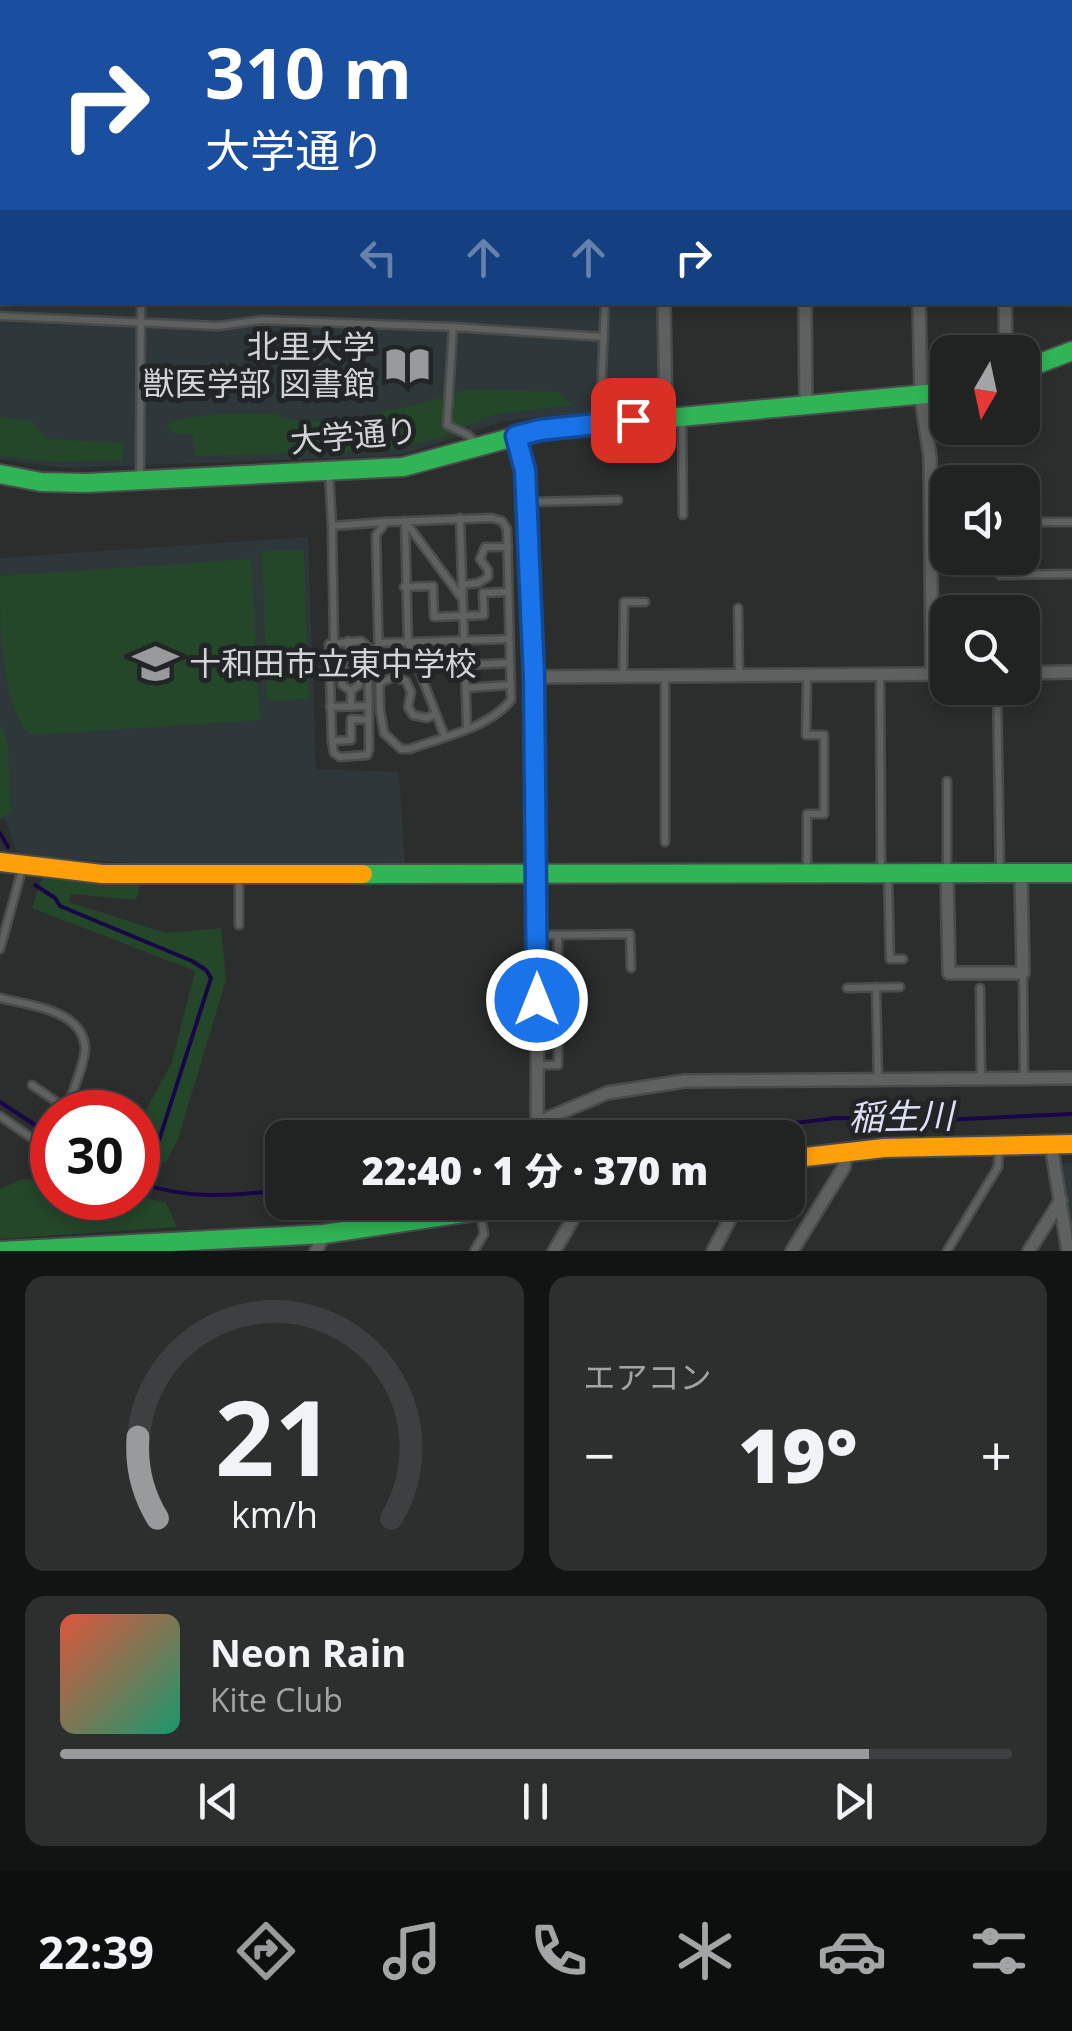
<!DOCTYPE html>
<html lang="ja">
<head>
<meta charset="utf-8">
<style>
  body { margin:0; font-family:"Open Sans","Noto Sans JP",sans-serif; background:#2d2f2f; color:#f1f3f6; height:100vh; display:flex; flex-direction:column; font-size:38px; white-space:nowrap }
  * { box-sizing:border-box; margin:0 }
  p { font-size:32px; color:#a2a4a5 }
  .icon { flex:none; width:55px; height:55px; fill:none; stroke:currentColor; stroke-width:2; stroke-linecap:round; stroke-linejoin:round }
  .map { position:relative; height:1251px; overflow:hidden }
  .details { display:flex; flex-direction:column; gap:25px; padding:25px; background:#121313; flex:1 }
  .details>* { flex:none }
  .guide { position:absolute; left:0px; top:0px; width:1072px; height:305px; box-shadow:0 5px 15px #0003,0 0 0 2px #3e3f40; background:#1a4fa0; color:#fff; overflow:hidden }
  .needle { width:65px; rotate:189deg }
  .tools { position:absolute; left:930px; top:335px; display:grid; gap:20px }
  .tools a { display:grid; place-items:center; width:110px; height:110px; border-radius:20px; background:#212222; box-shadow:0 5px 15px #0003,0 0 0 2px #3e3f40; font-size:50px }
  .speed { position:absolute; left:30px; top:1090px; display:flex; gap:20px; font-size:50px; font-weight:700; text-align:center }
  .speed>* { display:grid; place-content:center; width:130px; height:130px; border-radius:50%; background:#212222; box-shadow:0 5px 15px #0003,0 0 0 2px #3e3f40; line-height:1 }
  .speed .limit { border:15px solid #d22; background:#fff; color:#111 }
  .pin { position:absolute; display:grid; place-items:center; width:85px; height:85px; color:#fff; margin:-42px; border-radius:20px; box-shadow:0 5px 15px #0006 }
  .me { position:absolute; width:110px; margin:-55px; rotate:0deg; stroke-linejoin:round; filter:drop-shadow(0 0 8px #0008) }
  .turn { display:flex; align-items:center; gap:35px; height:210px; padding:0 40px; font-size:45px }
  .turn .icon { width:130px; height:130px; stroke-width:2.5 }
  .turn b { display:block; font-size:70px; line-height:85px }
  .lanes { display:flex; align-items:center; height:95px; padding:0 40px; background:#0003; justify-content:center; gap:50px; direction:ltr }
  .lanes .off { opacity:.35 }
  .big { font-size:75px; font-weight:800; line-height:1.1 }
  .details .tile { flex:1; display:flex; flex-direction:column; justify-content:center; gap:15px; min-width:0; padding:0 35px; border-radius:20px; background:#2d2f2f }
  .details .dial { align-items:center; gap:0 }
  .dial svg { height:260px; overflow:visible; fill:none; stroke:#3e3f40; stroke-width:7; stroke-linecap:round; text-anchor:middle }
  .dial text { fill:#f1f3f6; stroke:none }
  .song { display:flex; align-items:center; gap:30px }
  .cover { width:120px; height:120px; border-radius:15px; background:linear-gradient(135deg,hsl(10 70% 55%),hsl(160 70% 35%)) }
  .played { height:10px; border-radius:5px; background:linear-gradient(90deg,#989a9b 85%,#3e3f40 85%) }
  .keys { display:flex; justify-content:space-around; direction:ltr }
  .heat { display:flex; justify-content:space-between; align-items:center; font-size:55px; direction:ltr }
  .details .tiles { flex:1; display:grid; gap:25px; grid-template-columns:1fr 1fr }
  .tile:last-child { grid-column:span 2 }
  .trip { position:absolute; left:265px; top:1120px; width:540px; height:100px; border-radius:20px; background:#212222; box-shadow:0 5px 15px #0003,0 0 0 2px #3e3f40; font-weight:800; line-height:100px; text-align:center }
  .menu { display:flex; height:160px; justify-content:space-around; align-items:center; background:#0d0e0e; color:#a2a4a5 }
  .menu .icon { width:70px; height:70px }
  .menu .active { color:#989a9b }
  .menu b { font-size:45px; color:#f1f3f6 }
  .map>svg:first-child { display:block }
</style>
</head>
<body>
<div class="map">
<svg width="1072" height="1251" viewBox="0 0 1072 1251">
  <rect width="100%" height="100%" fill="#2c2e2e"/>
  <g fill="#2e373a">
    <path d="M0,0H652L2,2V302L657,303L658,405L504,421L411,452L389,456L62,468L0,459Z"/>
    <path d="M308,537L316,769L399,772L405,865L150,864L18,855L0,804V558Z"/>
    <path d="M1062,1163H1072V1237Z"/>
  </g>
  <g fill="#244629">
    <path d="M471,389L557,392L574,405L496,414L440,438L386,451L195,456L193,435L172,433L166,426C179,414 252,412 272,414C280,415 287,419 295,420C345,425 423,403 471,389Z"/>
    <path d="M0,417L32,421L47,439L124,443L122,460L55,462L0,456Z"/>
    <path d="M304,550L309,699L267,700L262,551Z"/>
    <path d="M251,559L260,720L31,735C0,711 0,617 0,576Z"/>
    <path d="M0,723L8,743L11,811L0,820Z"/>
    <path d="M43,877L140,884L136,900L71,894L69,902L166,933L221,928L226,980L178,1139L166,1162H138V1125L172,1062L195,971L32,908Z"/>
    <path d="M22,1179L52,1181V1198L138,1196L166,1203L177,1227L0,1239V1189Z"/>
  </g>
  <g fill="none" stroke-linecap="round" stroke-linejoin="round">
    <g stroke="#180746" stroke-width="4">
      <path d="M0,833L8,847"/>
      <path d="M35,885L55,898L60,906L192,961L206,970L211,978L145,1184"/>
      <path d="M0,1102L52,1136"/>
      <path d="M672,1138L836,1118L941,1120L1072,1114"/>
      <path d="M138,1182C185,1200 233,1196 282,1190"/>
    </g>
    <defs>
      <g id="lane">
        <path d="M157,2V0"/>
        <path d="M0,222H2"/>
        <path d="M0,316L218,326L262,320L453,327L604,337"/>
        <path d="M453,327L447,425L468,435L475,442"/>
        <path d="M600,421L605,302"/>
        <path d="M682,421L683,515"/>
        <path d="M329,472L332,526"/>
        <path d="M140,478L141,302"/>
        <path d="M528,502L618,500"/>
        <path d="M460,518L467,729"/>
        <path d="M492,518L502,521L507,529L511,700C489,728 443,737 410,749H401L384,733L380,710L376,535L386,522Z"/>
        <path d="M1022,522H1072"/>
        <path d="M1000,575L1072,574"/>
        <path d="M461,585L478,583L488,577V570L480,559L485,547H508"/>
        <path d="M404,587L433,586L434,617L484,615L483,593L507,592"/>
        <path d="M738,608L739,676"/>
        <path d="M348,641L349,656L341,663L345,673L351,674L358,667L354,657L349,656"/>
        <path d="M361,641L368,647L369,750L367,755L340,757L334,753L332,741L329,644Z"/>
        <path d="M334,642L332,526L385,522"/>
        <path d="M380,643L509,639"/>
        <path d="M464,665L510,663"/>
        <path d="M623,676L624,602H645"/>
        <path d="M807,676L806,735H824V814H807V869"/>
        <path d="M880,676L881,868"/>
        <path d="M381,682L394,677L406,681L411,692L408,707L413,715L427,718L435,714"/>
        <path d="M466,688L511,685"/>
        <path d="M997,688L1000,872"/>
        <path d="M330,707L368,706"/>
        <path d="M351,707V691L359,685V679L351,674L342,680V685L351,691"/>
        <path d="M445,737L408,642L405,521L461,597"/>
        <path d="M332,741L351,740V719L368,720"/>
        <path d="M947,781V870"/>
        <path d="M665,842V677"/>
        <path d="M888,876L890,959H903"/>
        <path d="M239,877V925"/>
        <path d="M558,935L630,934L631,968"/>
        <path d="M0,949L23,866"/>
        <path d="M1023,975L1024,1077"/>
        <path d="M876,987L878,1079"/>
        <path d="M847,988L900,987"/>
        <path d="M980,988L981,1078"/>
        <path d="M0,998C27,1005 82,1009 85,1047C86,1061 71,1094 67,1109L32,1085"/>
        <path d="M537,1065H558V935H539"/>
        <path d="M0,1116L52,1152"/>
        <path d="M474,1251L484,1234L480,1211"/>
        <path d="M947,1251L998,1167L999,1146"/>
      </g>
      <g id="street">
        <path d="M658,0V2"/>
        <path d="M730,0V2"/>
        <path d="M800,0V2"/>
        <path d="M914,0V2"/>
        <path d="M1021,0V2"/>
        <path d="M1070,101L1072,105"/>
        <path d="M1070,170H1072"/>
        <path d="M664,302L666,416"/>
        <path d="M805,302L806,405"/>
        <path d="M919,302L921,397L930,457L932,674"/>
        <path d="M1005,302L1006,352"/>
        <path d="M516,436L525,470L534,677L538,876L537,1138"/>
        <path d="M1022,673L1072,672"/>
        <path d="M534,677L948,674"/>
        <path d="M947,874L949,973H1023L1021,873"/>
        <path d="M536,1123L607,1093L685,1081L1072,1078"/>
        <path d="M1051,1144L1068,1251"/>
        <path d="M316,1251L324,1234"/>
        <path d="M554,1251L573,1219L576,1202"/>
        <path d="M713,1251L739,1202"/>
        <path d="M792,1251L844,1167L846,1151"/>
        <path d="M1029,1251L1061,1200"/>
      </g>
      <g id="fast">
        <path d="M1022,370L1072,351"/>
        <path d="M0,474L41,482L86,483L403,467L540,430L948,392"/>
        <path d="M363,874L1072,873"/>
        <path d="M0,1251L324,1234L537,1202"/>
      </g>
      <g id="slow">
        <path d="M0,862L102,874H363"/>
        <path d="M788,1159L884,1148L1072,1144"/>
      </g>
    </defs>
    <use href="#lane" stroke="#4a4c4c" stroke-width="11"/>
    <use href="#street" stroke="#4a4c4c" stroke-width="16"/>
    <use href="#fast" stroke="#4a4c4c" stroke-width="22"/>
    <use href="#slow" stroke="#4a4c4c" stroke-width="22"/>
    <use href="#lane" stroke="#5f6060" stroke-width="6"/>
    <use href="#street" stroke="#5f6060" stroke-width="11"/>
    <use href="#fast" stroke="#30b455" stroke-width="18"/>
    <use href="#slow" stroke="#ff9f0a" stroke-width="18"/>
  </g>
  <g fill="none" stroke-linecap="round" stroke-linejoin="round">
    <defs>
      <path id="route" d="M537,1000L534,677L525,470L516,436L540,430L633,420"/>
    </defs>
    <use href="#route" stroke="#114b97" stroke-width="25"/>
    <use href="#route" stroke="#1a73e8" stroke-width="18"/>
  </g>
  <defs>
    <symbol id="library-bare" viewBox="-9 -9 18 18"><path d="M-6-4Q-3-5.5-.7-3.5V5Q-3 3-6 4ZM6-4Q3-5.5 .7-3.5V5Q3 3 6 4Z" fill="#989a9b" stroke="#222526" stroke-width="2.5" paint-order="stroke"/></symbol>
    <symbol id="school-bare" viewBox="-9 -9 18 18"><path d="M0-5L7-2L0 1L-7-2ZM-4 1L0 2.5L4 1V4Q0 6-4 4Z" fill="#989a9b" stroke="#222526" stroke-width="2.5" paint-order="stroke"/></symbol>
  </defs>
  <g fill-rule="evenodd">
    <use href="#library-bare" x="376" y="334" width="63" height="63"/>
    <use href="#school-bare" x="124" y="632" width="63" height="63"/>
  </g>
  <g text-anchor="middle" stroke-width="10" stroke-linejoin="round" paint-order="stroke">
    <g font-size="32" fill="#d2d4d5" stroke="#222526" text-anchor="end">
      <text x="375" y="358">北里大学<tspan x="375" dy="37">獣医学部 図書館</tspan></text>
      <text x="189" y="675" text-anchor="start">十和田市立東中学校</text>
    </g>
    <g font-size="32" fill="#d2d4d5" stroke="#222526">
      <text transform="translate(354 436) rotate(-5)" y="11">大学通り</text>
    </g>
    <g font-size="35" font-style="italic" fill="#dfe1f6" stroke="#222526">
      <text transform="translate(901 1117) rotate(-1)" y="12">稲生川</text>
    </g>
  </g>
</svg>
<div class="tools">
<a><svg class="needle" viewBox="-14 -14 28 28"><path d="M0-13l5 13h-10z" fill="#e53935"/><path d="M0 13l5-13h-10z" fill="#a2a4a5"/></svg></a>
<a><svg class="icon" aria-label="sound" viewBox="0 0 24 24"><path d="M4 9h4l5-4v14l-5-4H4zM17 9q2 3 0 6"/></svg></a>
<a><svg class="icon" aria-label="search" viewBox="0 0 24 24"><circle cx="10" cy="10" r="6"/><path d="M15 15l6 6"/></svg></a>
</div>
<div class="speed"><div class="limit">30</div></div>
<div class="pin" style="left:633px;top:420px;background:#d93025"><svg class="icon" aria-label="arrive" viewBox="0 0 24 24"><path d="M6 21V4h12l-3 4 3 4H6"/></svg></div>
<svg class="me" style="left:537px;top:1000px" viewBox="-20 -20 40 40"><circle r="17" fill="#1a73e8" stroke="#fff" stroke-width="3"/><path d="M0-11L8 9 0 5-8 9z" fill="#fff"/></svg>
<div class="trip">22:40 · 1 分 · 370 m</div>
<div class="guide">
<div class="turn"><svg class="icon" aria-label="right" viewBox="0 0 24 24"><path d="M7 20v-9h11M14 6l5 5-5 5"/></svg><div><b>310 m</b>大学通り</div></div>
<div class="lanes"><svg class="icon off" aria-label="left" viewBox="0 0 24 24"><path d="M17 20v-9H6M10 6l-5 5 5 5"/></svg><svg class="icon off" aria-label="ahead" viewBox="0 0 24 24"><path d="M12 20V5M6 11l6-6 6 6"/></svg><svg class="icon off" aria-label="ahead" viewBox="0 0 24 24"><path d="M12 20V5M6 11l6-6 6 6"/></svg><svg class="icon" aria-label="right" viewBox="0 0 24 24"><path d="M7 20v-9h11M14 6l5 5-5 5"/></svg></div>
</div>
</div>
<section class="details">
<div class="tiles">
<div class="tile dial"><svg viewBox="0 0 100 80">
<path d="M14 69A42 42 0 1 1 86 69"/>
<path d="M14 69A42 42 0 0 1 8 44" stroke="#989a9b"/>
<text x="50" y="56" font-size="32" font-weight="700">21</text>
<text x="50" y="72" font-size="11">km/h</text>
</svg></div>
<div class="tile"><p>エアコン</p>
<div class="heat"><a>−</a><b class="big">19°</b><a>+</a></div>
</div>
<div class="tile">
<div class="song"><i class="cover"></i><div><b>Neon Rain</b><p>Kite Club</p></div></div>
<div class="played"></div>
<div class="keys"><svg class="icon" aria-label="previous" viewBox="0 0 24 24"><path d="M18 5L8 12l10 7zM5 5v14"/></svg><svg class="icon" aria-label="pause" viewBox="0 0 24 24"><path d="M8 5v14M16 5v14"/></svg><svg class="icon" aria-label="next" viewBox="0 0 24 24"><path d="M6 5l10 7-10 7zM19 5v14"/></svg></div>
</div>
</div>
</section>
<nav class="menu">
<b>22:39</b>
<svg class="icon active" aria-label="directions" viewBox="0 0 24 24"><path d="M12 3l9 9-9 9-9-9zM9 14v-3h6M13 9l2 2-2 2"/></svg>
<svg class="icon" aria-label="music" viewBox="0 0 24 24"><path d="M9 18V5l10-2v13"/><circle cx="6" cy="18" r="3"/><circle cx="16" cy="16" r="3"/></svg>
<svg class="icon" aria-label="phone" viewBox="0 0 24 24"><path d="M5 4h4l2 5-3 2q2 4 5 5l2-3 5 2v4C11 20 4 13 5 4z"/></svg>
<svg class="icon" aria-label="climate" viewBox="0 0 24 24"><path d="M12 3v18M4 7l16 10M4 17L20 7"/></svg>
<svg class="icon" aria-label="car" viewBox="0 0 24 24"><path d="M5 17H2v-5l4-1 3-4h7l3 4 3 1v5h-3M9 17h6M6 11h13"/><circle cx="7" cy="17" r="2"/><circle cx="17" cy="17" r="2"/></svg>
<svg class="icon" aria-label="filters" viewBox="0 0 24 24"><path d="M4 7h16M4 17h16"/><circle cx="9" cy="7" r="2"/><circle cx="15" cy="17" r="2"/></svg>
</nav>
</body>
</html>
